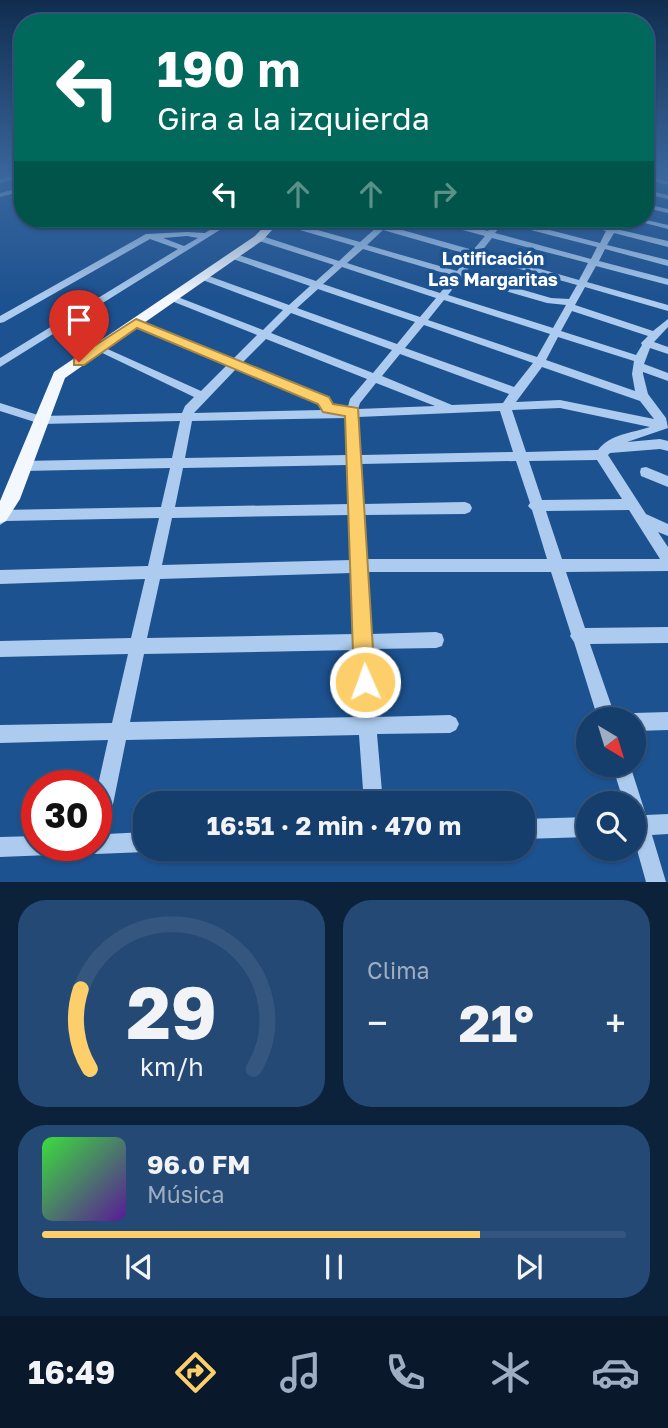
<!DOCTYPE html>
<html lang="es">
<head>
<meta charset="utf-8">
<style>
  body { margin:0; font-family:"Golos Text",sans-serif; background:#234974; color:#f1f3f6; height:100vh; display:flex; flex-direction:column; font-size:26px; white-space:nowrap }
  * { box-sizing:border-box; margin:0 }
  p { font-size:23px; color:#9eaec2 }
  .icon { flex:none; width:38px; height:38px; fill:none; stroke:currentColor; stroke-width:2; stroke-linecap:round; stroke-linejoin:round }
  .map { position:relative; height:882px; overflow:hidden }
  .panel { display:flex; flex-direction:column; gap:18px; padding:18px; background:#0c223b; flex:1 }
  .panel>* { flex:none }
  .guide { position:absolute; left:14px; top:14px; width:640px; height:214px; border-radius:28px; box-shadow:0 2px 5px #0004,0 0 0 2px #35577f; background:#00695c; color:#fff; overflow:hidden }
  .needle { width:46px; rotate:142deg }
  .controls { position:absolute; left:576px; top:707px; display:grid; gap:14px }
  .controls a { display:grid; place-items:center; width:70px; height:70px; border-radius:50%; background:#163e6c; box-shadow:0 2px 5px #0004,0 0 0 2px #35577f; font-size:35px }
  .speed { position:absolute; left:21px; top:770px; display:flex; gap:14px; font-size:35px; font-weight:700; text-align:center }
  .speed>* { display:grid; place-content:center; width:91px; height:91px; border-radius:50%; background:#163e6c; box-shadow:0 2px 5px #0004,0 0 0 2px #35577f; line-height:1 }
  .speed .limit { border:10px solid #d22; background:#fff; color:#111 }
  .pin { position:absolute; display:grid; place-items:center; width:60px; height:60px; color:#fff; margin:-72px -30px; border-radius:50% 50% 50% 0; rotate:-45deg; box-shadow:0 0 7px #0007 }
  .pin .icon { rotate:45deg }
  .me { position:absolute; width:77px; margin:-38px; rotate:358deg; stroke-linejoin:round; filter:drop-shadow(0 0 5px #0008) }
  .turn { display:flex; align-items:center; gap:24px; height:147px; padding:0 28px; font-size:32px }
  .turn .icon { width:91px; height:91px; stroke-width:2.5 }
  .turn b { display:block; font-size:49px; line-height:60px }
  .lanes { display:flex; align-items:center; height:66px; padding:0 28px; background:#0003; justify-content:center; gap:35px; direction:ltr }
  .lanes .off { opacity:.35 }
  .big { font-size:52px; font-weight:700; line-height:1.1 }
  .panel .card { flex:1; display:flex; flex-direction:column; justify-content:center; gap:10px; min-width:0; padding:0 24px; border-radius:28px; background:#234974 }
  .panel .dial { align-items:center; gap:0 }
  .dial svg { height:182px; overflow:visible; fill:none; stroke:#35577f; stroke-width:7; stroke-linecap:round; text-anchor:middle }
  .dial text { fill:#f1f3f6; stroke:none }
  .song { display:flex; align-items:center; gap:21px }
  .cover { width:84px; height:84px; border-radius:10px; background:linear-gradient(135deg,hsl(120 70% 55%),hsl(270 70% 35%)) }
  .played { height:7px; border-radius:4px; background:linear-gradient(90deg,#fdcf6b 75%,#35577f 75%) }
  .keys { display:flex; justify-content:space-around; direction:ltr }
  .heat { display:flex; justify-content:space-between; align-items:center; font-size:38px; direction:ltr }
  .panel .tiles { flex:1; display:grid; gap:18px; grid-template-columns:1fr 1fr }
  .card:last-child { grid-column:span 2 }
  .trip { position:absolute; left:133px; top:791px; width:402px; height:70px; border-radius:28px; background:#163e6c; box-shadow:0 2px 5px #0004,0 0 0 2px #35577f; font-weight:700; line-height:70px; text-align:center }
  .tab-bar { display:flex; height:112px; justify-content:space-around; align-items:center; background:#09192b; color:#9eaec2 }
  .tab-bar .icon { width:49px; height:49px }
  .tab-bar .on { color:#fdcf6b }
  .tab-bar b { font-size:32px; color:#f1f3f6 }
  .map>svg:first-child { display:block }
</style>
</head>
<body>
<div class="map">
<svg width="668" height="882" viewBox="0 0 668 882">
  <rect width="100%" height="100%" fill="#1d5290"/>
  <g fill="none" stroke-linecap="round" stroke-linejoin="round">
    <g fill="#accbee" fill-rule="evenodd">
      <path d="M23,174V177L0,183V179Z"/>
      <path d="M646,176L668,181V185L646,180Z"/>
      <path d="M23,187V191L0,197V193Z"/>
      <path d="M646,190L668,195V199L646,194Z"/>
      <path d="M646,204L668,209V213L646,208Z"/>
      <path d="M272,219H279L360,242L376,228L349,219H361L380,224L387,219H395L388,226L473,250L485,236L429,221L428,219H440L488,231L496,221L495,219H507L600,243L606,231L563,219H576L609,227L613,219H621L616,229L668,241V247L614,233L607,245L668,260V266L605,249L599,261L668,279V285L596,266L587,282L668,305V311L585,287L575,305L653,331L668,319V327L654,342L668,347V354L650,348L644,364L668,373V381L643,372V374L648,394L666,418L668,428L627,442L660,439L668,441V451L660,449L610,453L608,455L646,514L668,524V536L658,532L668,547V571L566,572L585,628L668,627V643L590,644L616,719H598L574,642L570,636L571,634L551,572H367L370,634L436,632L442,634L444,640L442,646L436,648L371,649L375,717L450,715L456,718L459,724L456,730L450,733L377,734L383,803H364L359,735L126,740L107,834L145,832V849H152L145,852L96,854L89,851L87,845H96V794L108,740L0,743V725L112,723L128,654L0,657V641L131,638L145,579L0,584V570L148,566L159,518L6,521L0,525V510L161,507L170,468L23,471L19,469L17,466L19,463L23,461L172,458L180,421L41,424L0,411V403L41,416L182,413L185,406L194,397L94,349L99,346L103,347L201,391L227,365L131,323L136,320L140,321L233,359L257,335L169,300V296H175L263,330L283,310L200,279V275H206L289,305L310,286L230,258V254H236L316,281L334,265L256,240V236H262L339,261L355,246L272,222ZM503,223L597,247L591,259L495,233ZM383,230L470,255L457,271L367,245ZM492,238L588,263L579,280L481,252ZM363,249L454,276L440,293L347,263ZM477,257L577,285L569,299L551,298L465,273ZM342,267L436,298L420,317L323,284ZM461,278L547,303L566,305L553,328L448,295ZM318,289L415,322L397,344L297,308ZM444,300L550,334L537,357L428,320ZM572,311L648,336L641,343L642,345L636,355L561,331ZM291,313L392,350L373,373L271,333ZM424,325L533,363L514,387L405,348ZM558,337L634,361L632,374L635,391L546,360ZM266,339L367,379L350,399L347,410H334L333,404L327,398L242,363ZM400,354L509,394L503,403L452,405L382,376ZM542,367L640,401L654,419L560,400L516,402ZM236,369L319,404L322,410L194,413ZM376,383L435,406L358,409L360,403ZM560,408L650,427C632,433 610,434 598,450L526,452L512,410ZM500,411L513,452L361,455L358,417ZM346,418L348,455L185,458L192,421ZM597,460L622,499L542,500L529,461ZM516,461L530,503L528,506L532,510L547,559H366L364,515L465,514L470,512L472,508L470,504L465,502L363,504L361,464ZM348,465L350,504L175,507L183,468ZM629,510L660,559H562L546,511ZM350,515L352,560L162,565L172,518ZM352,573L354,634L147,638L160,579ZM355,650L358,717L130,722L144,654Z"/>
      <path d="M629,219H642L668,225V229Z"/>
      <path d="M216,226L223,228L0,367V358L178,249L150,239L4,322L0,323V316L146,234L187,232L205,233ZM187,236L198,238L184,246L163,238Z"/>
      <path d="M646,467L668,476V487L641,476L640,472L641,468Z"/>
      <path d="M668,712V730L634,731V719H626L628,716L634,713Z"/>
      <path d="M612,765H630L646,815L668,814V834L652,835L666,882H646L634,839V803H624Z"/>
      <path d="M588,817V837L523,839V819Z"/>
      <path d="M37,836V845H60L57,852L50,855L0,857V837Z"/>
    </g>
    <path fill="#f3f8ff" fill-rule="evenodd" d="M271,219H282L263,240L65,378L20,499L6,521L0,523V501L54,372L255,236Z"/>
  </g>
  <linearGradient id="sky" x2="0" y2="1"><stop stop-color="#102d4f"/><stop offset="0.59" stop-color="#3a669c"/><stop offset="1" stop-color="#3a669c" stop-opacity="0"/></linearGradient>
  <rect width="668" height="297" fill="url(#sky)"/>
  <path fill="#fdcf6b" stroke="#a48746" stroke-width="2" d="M136,319L329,397L333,404L358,408L375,682L372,690L365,693L357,690L354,682L345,416L323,412L318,404L137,328L84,365H74V359Z"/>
  <g text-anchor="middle" stroke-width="7" stroke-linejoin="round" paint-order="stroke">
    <g font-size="18" font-weight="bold" fill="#fff" stroke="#1d5290">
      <text x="493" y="265">Lotificación<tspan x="493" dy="21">Las Margaritas</tspan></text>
    </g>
  </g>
</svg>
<div class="controls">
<a><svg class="needle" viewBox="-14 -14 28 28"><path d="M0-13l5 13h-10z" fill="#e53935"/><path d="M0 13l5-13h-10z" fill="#9eaec2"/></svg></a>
<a><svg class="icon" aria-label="search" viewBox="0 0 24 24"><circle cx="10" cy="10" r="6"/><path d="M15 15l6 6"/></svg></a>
</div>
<div class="speed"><div class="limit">30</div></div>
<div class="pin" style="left:79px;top:362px;background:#d93025"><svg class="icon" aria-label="arrive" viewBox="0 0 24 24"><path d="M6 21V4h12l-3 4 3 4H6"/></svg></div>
<svg class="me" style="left:365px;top:682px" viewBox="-20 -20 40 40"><circle r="17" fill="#fdcf6b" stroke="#fff" stroke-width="3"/><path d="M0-11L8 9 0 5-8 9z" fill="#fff"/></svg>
<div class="trip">16:51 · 2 min · 470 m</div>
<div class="guide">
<div class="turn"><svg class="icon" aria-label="left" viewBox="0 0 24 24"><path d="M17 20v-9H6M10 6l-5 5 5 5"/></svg><div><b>190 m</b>Gira a la izquierda</div></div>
<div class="lanes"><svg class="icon" aria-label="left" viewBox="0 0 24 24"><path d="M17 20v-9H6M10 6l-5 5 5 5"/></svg><svg class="icon off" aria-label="ahead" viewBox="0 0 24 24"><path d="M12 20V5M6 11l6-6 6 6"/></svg><svg class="icon off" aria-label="ahead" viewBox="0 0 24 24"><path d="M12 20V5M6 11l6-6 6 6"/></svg><svg class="icon off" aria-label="right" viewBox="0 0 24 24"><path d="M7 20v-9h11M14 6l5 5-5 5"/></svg></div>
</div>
</div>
<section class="panel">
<div class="tiles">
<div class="card dial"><svg viewBox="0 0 100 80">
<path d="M14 69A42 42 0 1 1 86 69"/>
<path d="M14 69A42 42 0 0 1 10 34" stroke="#fdcf6b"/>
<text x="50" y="56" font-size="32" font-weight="700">29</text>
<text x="50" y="72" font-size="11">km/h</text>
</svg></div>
<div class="card"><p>Clima</p>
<div class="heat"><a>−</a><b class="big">21°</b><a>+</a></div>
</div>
<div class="card">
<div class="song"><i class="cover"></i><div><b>96.0 FM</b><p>Música</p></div></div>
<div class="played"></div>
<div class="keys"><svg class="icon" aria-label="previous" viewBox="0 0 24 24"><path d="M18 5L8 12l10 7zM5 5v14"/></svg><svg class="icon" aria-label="pause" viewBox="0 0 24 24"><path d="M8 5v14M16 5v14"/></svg><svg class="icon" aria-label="next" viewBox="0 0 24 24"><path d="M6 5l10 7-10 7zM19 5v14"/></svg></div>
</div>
</div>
</section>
<nav class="tab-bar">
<b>16:49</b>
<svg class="icon on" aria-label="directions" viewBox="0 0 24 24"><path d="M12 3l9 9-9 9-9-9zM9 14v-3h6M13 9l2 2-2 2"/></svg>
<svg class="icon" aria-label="music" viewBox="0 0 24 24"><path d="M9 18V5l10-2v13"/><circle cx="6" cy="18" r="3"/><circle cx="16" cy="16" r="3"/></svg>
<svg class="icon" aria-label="phone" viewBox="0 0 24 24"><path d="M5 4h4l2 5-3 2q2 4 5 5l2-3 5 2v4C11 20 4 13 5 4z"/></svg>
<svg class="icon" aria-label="climate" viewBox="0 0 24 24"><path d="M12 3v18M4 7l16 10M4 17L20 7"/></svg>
<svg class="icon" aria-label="car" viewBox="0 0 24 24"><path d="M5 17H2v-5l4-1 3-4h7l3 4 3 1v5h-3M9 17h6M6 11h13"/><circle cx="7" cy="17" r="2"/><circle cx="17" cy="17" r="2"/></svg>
</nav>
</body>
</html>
